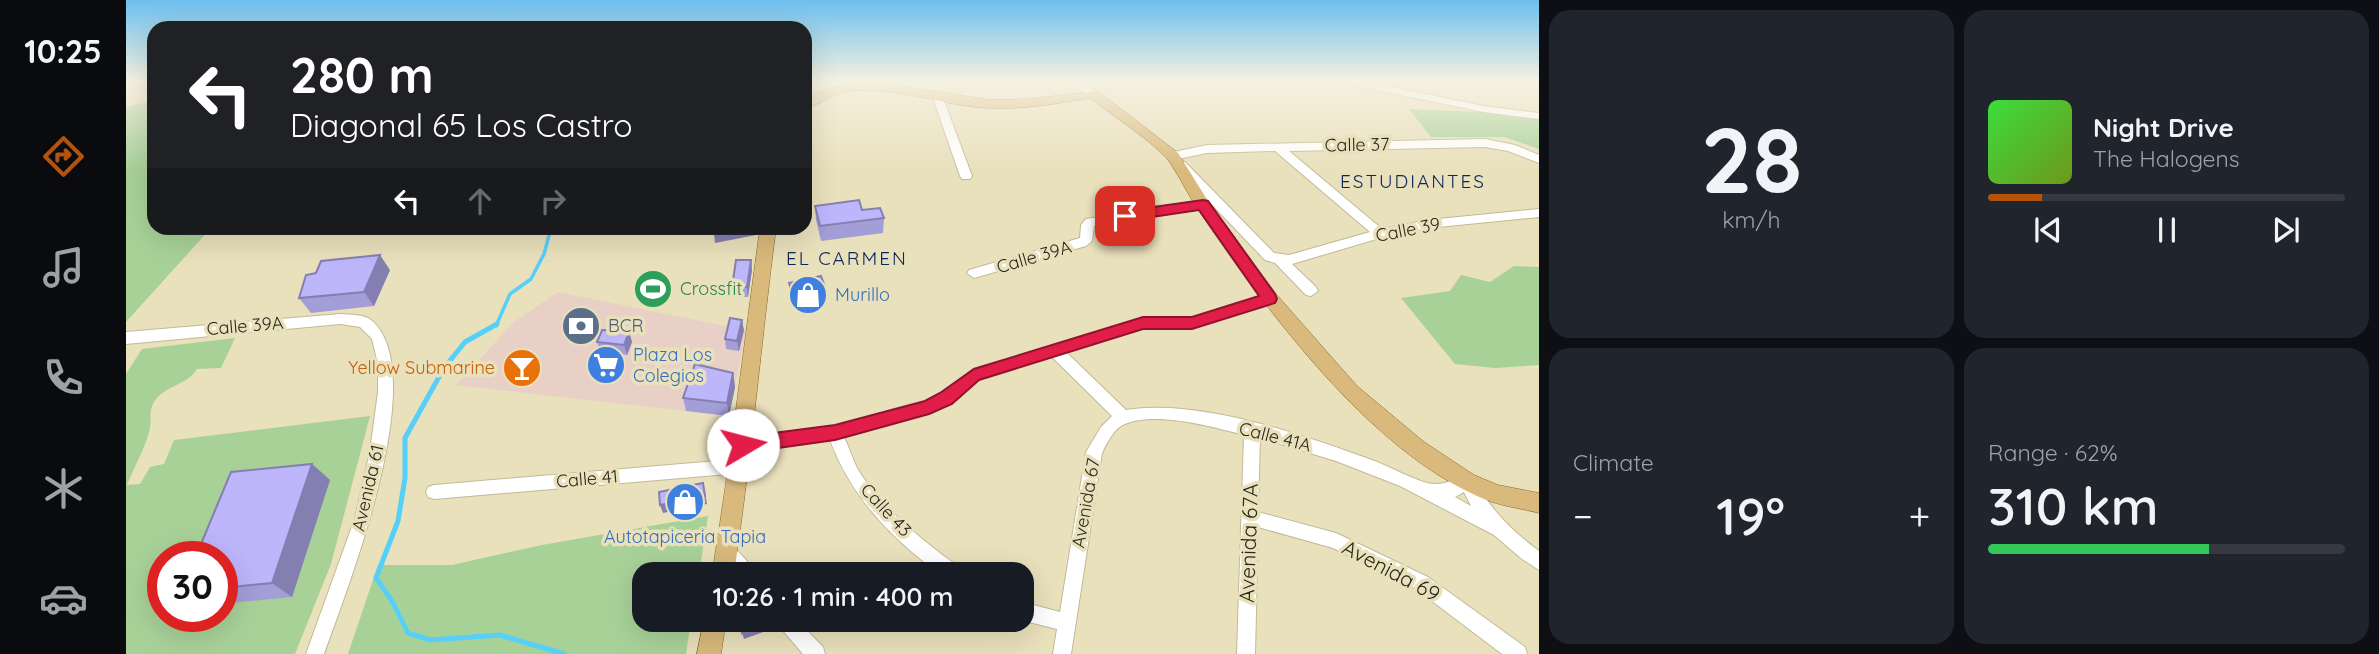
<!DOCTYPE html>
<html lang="en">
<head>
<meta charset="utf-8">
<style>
  body { margin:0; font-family:Quicksand,sans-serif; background:#20242c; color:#f1f3f6; height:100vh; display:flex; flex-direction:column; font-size:26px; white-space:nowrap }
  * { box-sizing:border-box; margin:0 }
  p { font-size:23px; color:#9ea1a6 }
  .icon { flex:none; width:38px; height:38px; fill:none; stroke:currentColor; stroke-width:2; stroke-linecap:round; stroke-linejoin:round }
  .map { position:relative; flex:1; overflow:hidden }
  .drawer { display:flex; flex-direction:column; gap:10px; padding:10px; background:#0d0f14; width:840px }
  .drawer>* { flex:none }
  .banner { position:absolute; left:21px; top:21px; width:665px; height:214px; border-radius:21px; box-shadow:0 7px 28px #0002; background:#202124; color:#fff; overflow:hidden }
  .speed { position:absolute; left:21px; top:541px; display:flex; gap:14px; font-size:35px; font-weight:700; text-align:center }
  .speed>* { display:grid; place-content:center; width:91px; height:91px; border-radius:50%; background:#171b24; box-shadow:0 7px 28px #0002; line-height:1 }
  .speed .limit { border:10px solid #d22; background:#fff; color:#111 }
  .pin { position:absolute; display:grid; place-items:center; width:60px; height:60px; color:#fff; margin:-30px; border-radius:14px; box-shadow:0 4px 10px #0006 }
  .me { position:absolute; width:77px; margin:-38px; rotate:82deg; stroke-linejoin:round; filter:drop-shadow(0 0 5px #0008) }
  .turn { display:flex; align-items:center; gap:24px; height:147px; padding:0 28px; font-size:32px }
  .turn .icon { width:91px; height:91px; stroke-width:2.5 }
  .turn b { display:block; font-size:49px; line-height:60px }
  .lanes { display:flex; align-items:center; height:66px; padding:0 28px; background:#0003; justify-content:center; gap:35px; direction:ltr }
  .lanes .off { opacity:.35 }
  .big { font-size:52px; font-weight:600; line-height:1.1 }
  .drawer .card { flex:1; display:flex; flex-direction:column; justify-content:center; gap:10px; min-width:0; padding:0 24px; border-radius:21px; background:#20242c }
  .drawer .dial { align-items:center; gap:0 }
  .dial b { font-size:91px; line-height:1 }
  .song { display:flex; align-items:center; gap:21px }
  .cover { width:84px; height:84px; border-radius:10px; background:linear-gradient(135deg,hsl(120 70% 55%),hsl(80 70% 35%)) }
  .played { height:7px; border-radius:4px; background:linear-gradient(90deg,#b45309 15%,#363941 15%) }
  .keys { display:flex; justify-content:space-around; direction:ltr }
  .heat { display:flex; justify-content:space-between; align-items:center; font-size:38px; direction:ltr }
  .charge { height:10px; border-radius:5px; background:linear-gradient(90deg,#34c759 62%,#363941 0) }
  .drawer .tiles { flex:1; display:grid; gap:10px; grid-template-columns:repeat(2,1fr) }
  .trip { position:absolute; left:506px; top:562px; width:402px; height:70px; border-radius:21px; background:#171b24; box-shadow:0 7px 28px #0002; font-weight:600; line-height:70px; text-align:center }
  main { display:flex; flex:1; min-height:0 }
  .menu { display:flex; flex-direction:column; width:126px; justify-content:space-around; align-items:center; background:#090b0e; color:#9ea1a6 }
  .menu .icon { width:49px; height:49px }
  .menu .active { color:#b45309 }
  .menu b { font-size:32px; color:#f1f3f6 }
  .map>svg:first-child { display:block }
</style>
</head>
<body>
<main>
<nav class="menu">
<b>10:25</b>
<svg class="icon active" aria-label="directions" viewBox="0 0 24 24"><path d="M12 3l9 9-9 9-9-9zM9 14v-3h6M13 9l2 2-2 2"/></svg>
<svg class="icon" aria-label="music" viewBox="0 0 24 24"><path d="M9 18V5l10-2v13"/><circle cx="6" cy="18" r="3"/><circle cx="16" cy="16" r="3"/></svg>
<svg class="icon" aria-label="phone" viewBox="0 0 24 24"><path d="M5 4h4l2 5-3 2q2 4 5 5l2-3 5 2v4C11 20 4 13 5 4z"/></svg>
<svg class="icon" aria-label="climate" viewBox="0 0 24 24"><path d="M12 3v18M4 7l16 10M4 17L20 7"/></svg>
<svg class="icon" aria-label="car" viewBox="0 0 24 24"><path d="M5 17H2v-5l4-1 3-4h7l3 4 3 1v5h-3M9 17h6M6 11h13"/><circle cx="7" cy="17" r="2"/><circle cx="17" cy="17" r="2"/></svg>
</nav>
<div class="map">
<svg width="1413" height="654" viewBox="0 0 1413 654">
  <rect width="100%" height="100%" fill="#e9e0bc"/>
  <path fill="#e8d0c7" d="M432,292L620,330L603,416L330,385L388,322Z"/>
  <g fill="#a8d198" fill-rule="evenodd">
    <path d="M28,100V228H85L0,322V107Z"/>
    <path d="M1283,109L1375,113L1413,118V149L1379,137H1305Z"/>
    <path d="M1388,266L1413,267V365L1369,368L1329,364L1275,298L1324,291L1335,275L1364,282Z"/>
    <path d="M109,338L95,368L71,369C62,385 39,385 28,402C22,412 26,418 24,428C20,447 8,467 1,485L14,484L24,467L38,464L48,440L244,416L205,564L169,654H0V374L16,349ZM37,556H96L166,596L96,604V616H37Z"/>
    <path d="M582,516L573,574H518V620H565L560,654H222L252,565H326L416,545Z"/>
  </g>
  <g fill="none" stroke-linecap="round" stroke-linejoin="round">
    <path stroke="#56d0f8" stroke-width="3.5" d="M370,326L384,294L405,279L418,254L425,228"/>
    <path stroke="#56d0f8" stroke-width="5" d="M371,324L339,342L318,368L279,438V478L272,521L250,578L266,601L282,633L304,640L374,635L438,654"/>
    <defs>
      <g id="minor">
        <path d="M13,80H28L0,90V84Z"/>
        <path d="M941,80H953L972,94L967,97L963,96Z"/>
        <path d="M1213,80H1232L1357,106L1413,113V119L1357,112L1218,83Z"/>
        <path d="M812,95L817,98L846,176L844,179H836L834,176L807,98Z"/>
        <path d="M1359,139L1389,145L1413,155V163L1382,151L1359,147L1163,151L1256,229L1302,220L1413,209V217L1302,228L1254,238L1166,264L1190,287L1192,291L1185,296L1180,295L1149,263L1139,260L1051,168V162H1059L1148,253L1163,255L1244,232L1149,151L1081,153L1047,160L1041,156L1043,153L1081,145Z"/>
        <path d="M1077,201L1083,205L1081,208L968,226L966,241L960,246L848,278L841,273L843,270L954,238L955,225L960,219Z"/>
        <path d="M1144,294L1149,295L1151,299L1149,303L1066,328H1017L940,352L1000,410C1073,398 1177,435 1246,460C1262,466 1286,479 1301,483C1318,487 1326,479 1341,474L1347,476C1362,508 1385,530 1413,551V570L1396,559L1368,535L1274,486L1210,461L1134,438L1132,512L1210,533L1302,577L1399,647L1401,654H1376L1290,589L1207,548L1132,527L1129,654H1111L1118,435C1087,427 1030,411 999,424C988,428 981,443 976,453L945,654H927L931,629L895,620L896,602L934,612L960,452L975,427L986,416L926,357L852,379L825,402L808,412L718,437C723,447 726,458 731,468C755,508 797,541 834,568L837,574H814C766,539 725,497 704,440L617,452L611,450L609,445L611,440L617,438L709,426L799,402L815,394L847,369L1017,318H1066ZM1338,492L1345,506L1329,497Z"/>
        <path d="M214,314C224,315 238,314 245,320C307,372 221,589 198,654H180L229,518L244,451L252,392V364L246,339L234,327L214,324L0,344V332Z"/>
        <path d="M614,459L620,461L622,466L620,471L614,473L308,499L302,497L300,492L302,487L308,485Z"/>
        <path d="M600,544C611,548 624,563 629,574H608L591,552L594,546Z"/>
        <path d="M650,620H671L697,647L699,654H677L653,626Z"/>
      </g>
      <g id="major">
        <path d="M745,82L865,100L903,99L972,91L1052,153L1082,201L1150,294L1231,386L1298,442L1348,475L1372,485L1413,493V513C1398,509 1381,507 1366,502C1249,459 1141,311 1073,211C1062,195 1054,177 1043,161C1030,144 983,113 964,98C923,105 883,112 841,106C802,100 763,87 724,91C706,93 695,105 679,109V99C700,87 720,84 745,82Z"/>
        <path d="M634,228H650C635,343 625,459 608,574H586C605,459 618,343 634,228Z"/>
        <path d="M578,620H600L595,654H571Z"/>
      </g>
    </defs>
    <use href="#minor" stroke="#c2b997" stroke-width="2"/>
    <use href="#major" stroke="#8c6820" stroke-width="1"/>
    <use href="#minor" fill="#fff" fill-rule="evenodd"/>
    <use href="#major" fill="#d9b97c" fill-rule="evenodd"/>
  </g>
  <g fill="#a39dd8">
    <path d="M689,206L736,210L758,218L757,233L695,241L690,220Z"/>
    <path d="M625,260L626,270L622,297H607L606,287Z"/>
    <path d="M264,270L248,306L185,313L173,298Z"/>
    <path d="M663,283L699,287V297L668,304L664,293Z"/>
    <path d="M618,330L613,351L600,349L599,339Z"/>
    <path d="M503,332L506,342L501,355L475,352L471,342Z"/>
    <path d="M607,373L609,387L603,416L560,411L557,398Z"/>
    <path d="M186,464L204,480L166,597L96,604V556Z"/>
  </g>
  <g fill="#847fb0">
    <path d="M618,228H630V235L589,243L588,234Z"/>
    <path d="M254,255L264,270L248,306L238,292Z"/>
    <path d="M625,260L626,270L622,297L621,287Z"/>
    <path d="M699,287V297L668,304L667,294Z"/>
    <path d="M616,320L618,330L613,351L611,341Z"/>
    <path d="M503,332L506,342L501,355L498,345Z"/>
    <path d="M607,373L609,387L603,416L601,403Z"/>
    <path d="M186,464L204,480L166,597L146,583Z"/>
    <path d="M577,483L581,504L537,513L534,505Z"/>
    <path d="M650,621L651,627L618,639L616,633Z"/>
  </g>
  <g fill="#bdb6fb" stroke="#847fb0" stroke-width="2">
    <path d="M733,200L736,210L754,208L758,218L694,226L689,206Z"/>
    <path d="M586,228H618L588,234Z"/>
    <path d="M254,255L238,292L173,298L180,275L190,273L195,261Z"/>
    <path d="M610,260H625L621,287H606Z"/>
    <path d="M695,276L699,287L667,294L663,283Z"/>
    <path d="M604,318L616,320L611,341L599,339Z"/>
    <path d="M476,330L503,332L498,345L471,342Z"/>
    <path d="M569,364L607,373L601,403L557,398Z"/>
    <path d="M186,464L146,583L96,588V556H70L105,472Z"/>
    <path d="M577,483L579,496L534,505L533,492Z"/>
    <path d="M617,620H649L650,621L616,633Z"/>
  </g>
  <linearGradient id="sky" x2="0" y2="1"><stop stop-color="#6dbfee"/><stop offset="0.47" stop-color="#f5f1e1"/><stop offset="1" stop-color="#f5f1e1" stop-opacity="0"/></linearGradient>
  <rect width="1413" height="171" fill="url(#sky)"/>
  <path fill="#e11d48" stroke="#92132f" stroke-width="2" d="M1077,200L1082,201L1149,294L1151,299L1149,303L1066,329H1017L853,380L826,404L803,414L709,440L617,453L611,451L608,445L611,440L617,437L709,425L799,401L814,393L848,369L1017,317H1066L1133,296L1073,210L999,221L992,216L999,211Z"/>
  <defs>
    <symbol id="stadium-disc" viewBox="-11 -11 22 22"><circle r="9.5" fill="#2e9e5b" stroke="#e9e0bc"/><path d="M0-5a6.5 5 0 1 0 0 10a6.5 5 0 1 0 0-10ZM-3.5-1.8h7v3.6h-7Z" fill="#fff"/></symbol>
    <symbol id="shop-disc" viewBox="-11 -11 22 22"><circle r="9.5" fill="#3f7fe0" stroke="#e9e0bc"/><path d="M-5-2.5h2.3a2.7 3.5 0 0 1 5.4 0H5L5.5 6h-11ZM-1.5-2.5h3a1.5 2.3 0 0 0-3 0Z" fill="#fff"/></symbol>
    <symbol id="bank-disc" viewBox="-11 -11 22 22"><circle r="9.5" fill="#5c6f8a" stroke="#e9e0bc"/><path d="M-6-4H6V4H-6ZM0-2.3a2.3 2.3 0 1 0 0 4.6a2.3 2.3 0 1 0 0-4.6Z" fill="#fff"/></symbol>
    <symbol id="supermarket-disc" viewBox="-11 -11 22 22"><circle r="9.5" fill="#3f7fe0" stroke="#e9e0bc"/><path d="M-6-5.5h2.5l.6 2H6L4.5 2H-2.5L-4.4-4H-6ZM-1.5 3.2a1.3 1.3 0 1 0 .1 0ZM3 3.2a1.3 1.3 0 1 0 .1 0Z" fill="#fff"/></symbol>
    <symbol id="bar-disc" viewBox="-11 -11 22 22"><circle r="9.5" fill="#e8710a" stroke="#e9e0bc"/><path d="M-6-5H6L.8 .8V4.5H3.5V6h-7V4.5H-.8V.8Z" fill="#fff"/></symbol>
  </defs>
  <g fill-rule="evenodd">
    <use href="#stadium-disc" x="505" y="267" width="44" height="44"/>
    <use href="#shop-disc" x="660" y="273" width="44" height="44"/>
    <use href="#bank-disc" x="433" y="304" width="44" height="44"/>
    <use href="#supermarket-disc" x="458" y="343" width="44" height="44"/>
    <use href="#bar-disc" x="374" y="346" width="44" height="44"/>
    <use href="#shop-disc" x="537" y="480" width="44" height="44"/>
  </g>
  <g text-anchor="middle" stroke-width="7" stroke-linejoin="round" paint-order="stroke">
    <g font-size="18" fill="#2b271a" stroke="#e9e0bc">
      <text transform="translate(1231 145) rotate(-1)" y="6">Calle 37</text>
      <text transform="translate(1282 230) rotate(-11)" y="6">Calle 39</text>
      <text transform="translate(908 257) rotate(-16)" y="6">Calle 39A</text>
      <text transform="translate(119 326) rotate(-5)" y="6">Calle 39A</text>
      <text transform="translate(1149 437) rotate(14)" y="6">Calle 41A</text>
      <text transform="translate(461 479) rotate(-5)" y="6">Calle 41</text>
      <text transform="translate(242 488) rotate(-77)" y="6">Avenida 61</text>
      <text transform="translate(960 503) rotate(-80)" y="6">Avenida 67</text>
      <text transform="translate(760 510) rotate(47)" y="6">Calle 43</text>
    </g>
    <g font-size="18" fill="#27864d" stroke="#e9e0bc" text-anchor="start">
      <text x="554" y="295">Crossfit</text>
    </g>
    <g font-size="18" fill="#366cbe" stroke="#e9e0bc" text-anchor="start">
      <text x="709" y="301">Murillo</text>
      <text x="507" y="361">Plaza Los<tspan x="507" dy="21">Colegios</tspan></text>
      <text x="559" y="543" text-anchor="middle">Autotapiceria Tapia</text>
    </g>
    <g font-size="18" fill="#4e5e75" stroke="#e9e0bc" text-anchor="start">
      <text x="482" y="332">BCR</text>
    </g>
    <g font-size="18" fill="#c56008" stroke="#e9e0bc" text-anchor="end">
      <text x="369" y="374">Yellow Submarine</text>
    </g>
    <g font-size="19" letter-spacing="2" fill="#0c265b" stroke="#e9e0bc">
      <text x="1287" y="188">ESTUDIANTES</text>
      <text x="721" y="265">EL CARMEN</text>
    </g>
    <g font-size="21" fill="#2b271a" stroke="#e9e0bc">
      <text transform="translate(1123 543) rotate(-88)" y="7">Avenida 67A</text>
      <text transform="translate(1265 571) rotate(28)" y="7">Avenida 69</text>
    </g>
  </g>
</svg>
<div class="speed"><div class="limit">30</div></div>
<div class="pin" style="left:999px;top:216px;background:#d93025"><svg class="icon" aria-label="arrive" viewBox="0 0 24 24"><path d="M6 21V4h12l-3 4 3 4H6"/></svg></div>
<svg class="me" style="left:617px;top:445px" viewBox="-20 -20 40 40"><circle r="19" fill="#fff"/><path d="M0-13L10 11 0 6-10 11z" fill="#e11d48"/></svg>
<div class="trip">10:26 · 1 min · 400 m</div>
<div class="banner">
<div class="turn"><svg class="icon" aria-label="left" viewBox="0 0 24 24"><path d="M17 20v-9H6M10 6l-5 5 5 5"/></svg><div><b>280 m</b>Diagonal 65 Los Castro</div></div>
<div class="lanes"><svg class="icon" aria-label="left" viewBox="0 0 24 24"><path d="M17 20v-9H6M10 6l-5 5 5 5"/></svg><svg class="icon off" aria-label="ahead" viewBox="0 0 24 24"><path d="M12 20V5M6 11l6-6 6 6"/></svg><svg class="icon off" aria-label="right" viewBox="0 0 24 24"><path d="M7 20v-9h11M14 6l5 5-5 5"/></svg></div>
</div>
</div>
<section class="drawer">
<div class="tiles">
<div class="card dial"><b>28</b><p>km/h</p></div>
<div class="card">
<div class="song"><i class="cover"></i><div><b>Night Drive</b><p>The Halogens</p></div></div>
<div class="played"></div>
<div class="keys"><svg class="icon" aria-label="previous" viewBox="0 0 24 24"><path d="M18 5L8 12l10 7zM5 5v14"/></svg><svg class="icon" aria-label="pause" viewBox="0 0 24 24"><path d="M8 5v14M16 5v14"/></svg><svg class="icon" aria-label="next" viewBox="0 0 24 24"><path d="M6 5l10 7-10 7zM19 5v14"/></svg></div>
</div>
<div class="card"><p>Climate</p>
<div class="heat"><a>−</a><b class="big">19°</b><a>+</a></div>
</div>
<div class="card"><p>Range · 62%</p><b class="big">310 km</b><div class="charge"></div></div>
</div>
</section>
</main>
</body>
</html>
